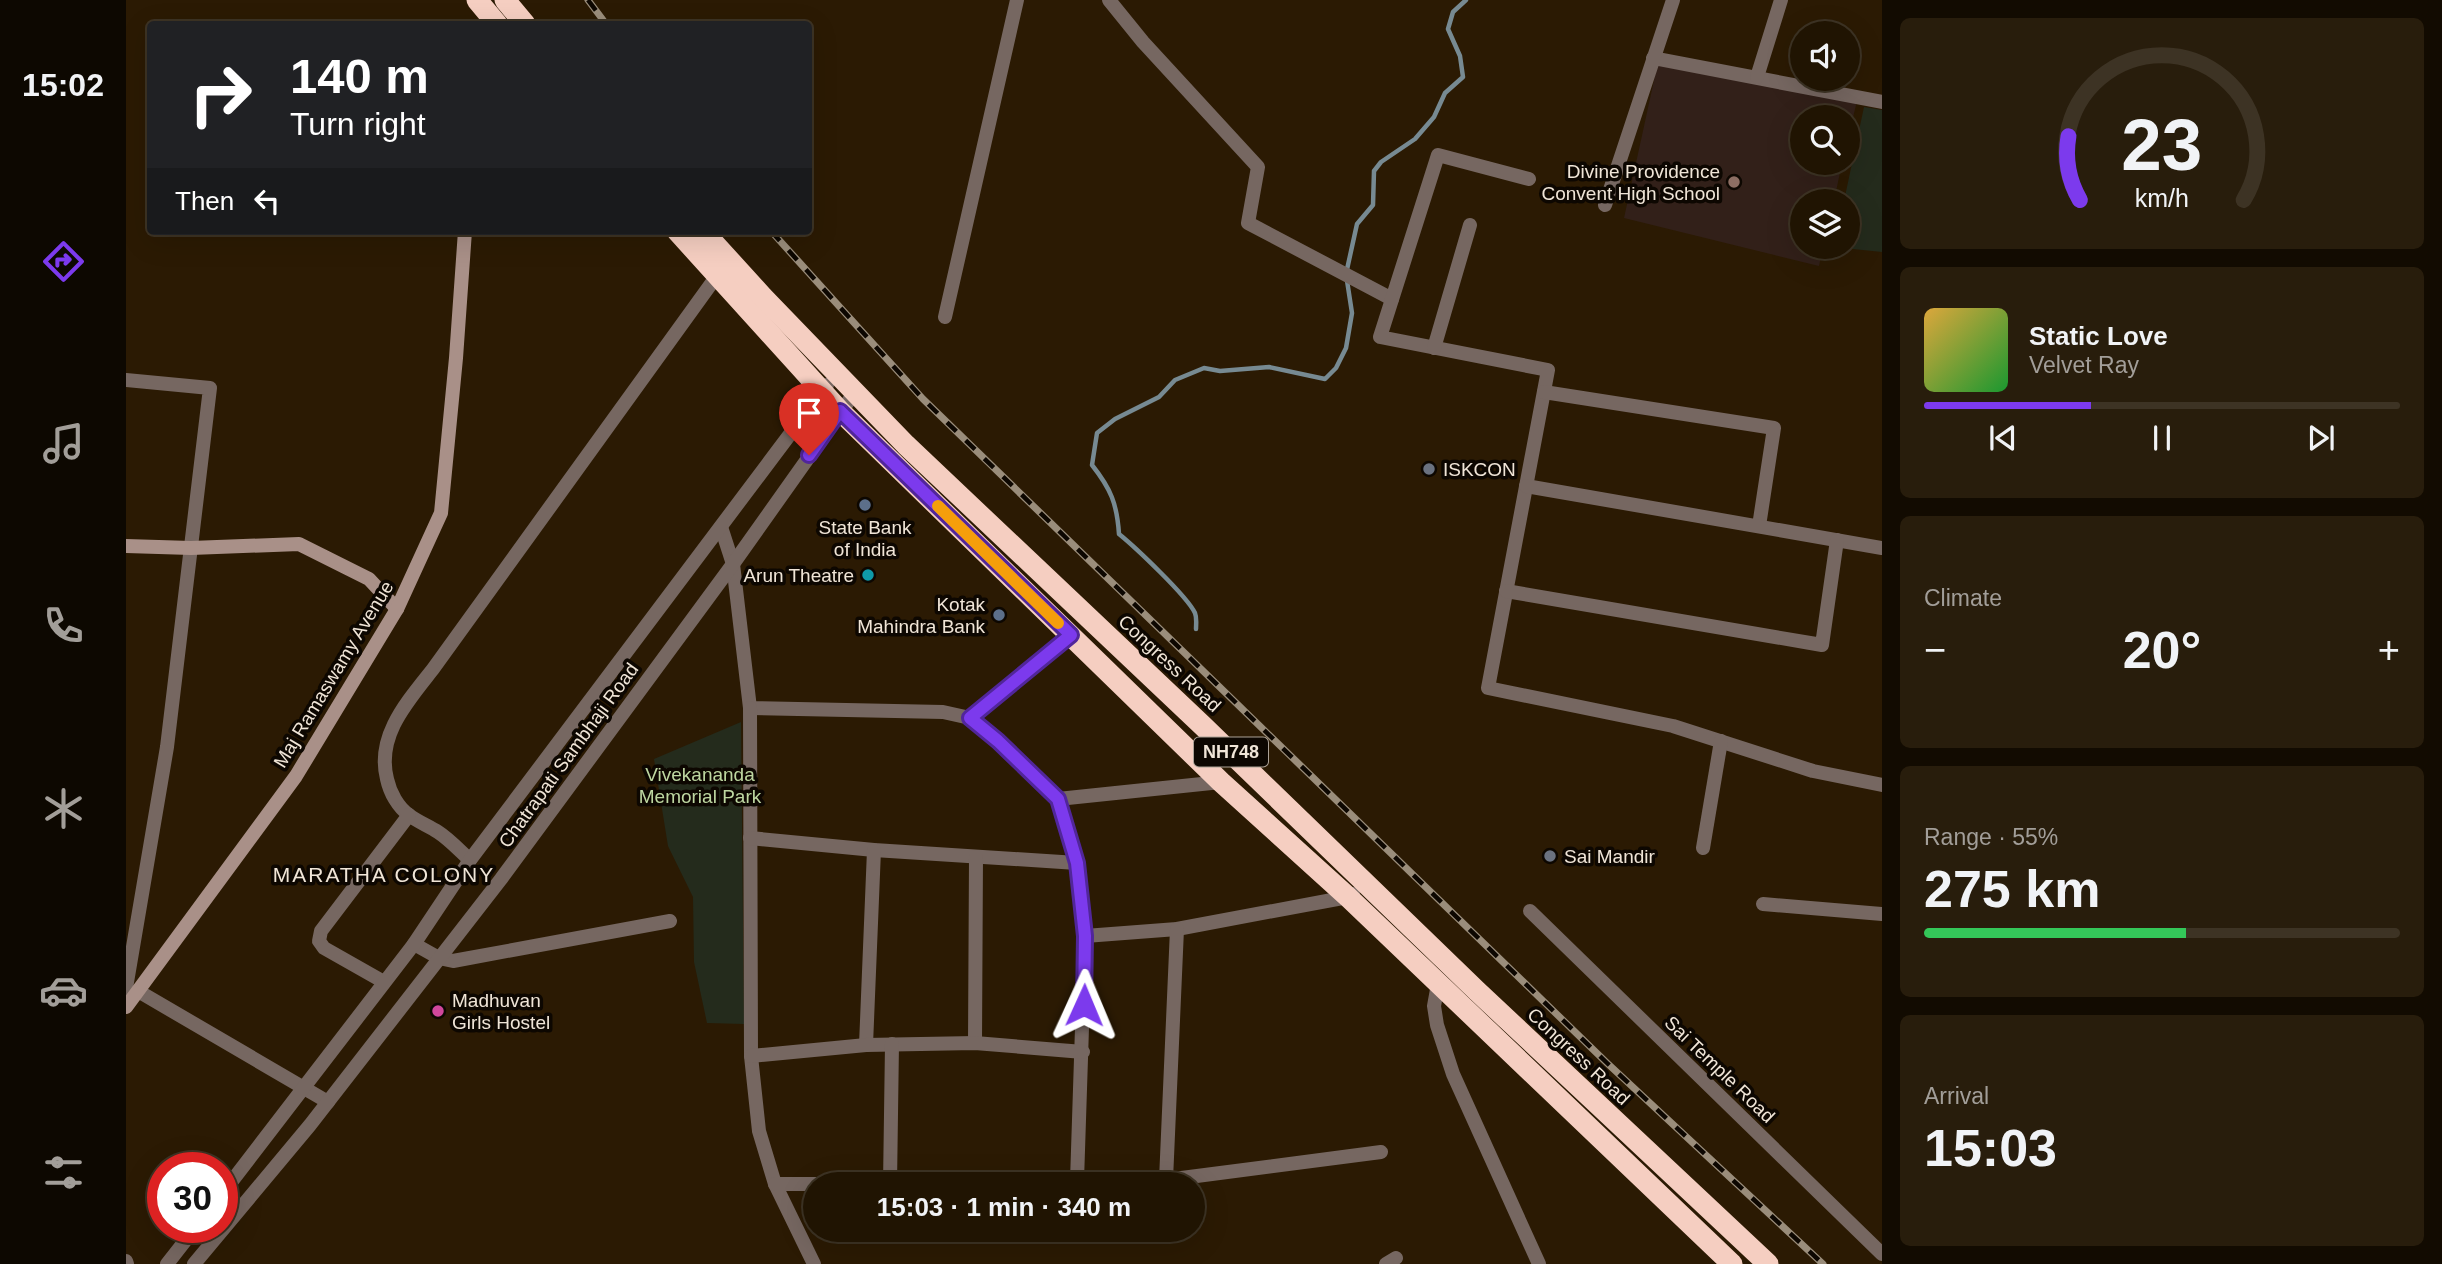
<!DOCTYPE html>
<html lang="en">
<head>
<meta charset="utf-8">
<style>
  body { margin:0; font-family:Helvetica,sans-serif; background:#281d0c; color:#f1f3f6; height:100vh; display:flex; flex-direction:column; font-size:26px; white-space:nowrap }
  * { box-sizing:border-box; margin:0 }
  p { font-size:23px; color:#a29e99 }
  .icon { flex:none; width:38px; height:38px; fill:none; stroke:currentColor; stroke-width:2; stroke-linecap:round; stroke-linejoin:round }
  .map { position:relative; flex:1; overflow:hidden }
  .sheet { display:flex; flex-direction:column; gap:18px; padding:18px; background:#120b01; width:560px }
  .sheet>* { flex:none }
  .banner { position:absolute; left:21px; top:21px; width:665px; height:214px; border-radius:7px; box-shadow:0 7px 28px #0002,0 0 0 2px #3d3324; background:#202124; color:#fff; overflow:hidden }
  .fabs { position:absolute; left:1664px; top:21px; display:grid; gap:14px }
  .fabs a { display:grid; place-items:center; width:70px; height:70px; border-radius:50%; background:#201402; box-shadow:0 7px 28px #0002,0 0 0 2px #3d3324; font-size:35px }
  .speed { position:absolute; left:21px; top:1152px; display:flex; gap:14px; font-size:35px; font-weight:700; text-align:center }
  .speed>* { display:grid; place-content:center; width:91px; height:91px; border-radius:50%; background:#201402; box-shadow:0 7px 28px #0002,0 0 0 2px #3d3324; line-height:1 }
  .speed .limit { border:10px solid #d22; background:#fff; color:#111 }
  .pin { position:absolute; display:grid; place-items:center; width:60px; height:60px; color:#fff; margin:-72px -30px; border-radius:50% 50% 50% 0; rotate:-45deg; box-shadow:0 0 7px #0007 }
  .pin .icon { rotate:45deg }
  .me { position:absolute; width:77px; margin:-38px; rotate:1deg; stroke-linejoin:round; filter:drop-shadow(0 0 5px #0008) }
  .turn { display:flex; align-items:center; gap:24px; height:147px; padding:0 28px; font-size:32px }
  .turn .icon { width:91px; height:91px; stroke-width:2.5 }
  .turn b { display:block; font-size:49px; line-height:60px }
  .then { display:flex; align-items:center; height:66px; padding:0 28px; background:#0003; gap:14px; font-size:26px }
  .big { font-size:52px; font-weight:700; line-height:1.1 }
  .sheet .tile { flex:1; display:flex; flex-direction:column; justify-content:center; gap:10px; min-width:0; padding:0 24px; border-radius:10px; background:#281d0c }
  .sheet .dial { align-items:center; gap:0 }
  .dial svg { height:182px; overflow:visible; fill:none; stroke:#3d3324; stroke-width:7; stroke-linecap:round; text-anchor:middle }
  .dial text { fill:#f1f3f6; stroke:none }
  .song { display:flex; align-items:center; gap:21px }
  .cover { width:84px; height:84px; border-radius:10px; background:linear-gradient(135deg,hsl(40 70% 55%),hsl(130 70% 35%)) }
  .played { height:7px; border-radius:4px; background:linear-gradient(90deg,#7c3aed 35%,#3d3324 35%) }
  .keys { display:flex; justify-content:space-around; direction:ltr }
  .heat { display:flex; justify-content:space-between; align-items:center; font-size:38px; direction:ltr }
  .charge { height:10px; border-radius:5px; background:linear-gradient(90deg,#34c759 55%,#3d3324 0) }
  .trip { position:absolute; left:677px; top:1172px; width:402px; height:70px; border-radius:35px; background:#201402; box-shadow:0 7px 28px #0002,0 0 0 2px #3d3324; font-weight:700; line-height:70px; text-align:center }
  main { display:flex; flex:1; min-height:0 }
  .tabs { display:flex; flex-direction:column; width:126px; justify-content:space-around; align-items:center; background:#0d0801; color:#a29e99 }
  .tabs .icon { width:49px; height:49px }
  .tabs .active { color:#7c3aed }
  .tabs b { font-size:32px; color:#f1f3f6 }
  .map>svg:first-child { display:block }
</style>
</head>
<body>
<main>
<nav class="tabs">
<b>15:02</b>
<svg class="icon active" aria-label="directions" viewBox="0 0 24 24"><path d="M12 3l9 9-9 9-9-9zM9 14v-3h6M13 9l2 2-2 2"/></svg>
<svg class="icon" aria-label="music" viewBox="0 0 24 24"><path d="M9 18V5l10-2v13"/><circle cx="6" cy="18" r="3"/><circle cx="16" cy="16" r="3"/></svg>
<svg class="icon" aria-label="phone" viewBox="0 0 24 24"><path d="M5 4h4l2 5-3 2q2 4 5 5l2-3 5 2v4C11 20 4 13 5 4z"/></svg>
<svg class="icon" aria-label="climate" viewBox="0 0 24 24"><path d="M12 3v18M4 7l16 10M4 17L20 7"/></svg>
<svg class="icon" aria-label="car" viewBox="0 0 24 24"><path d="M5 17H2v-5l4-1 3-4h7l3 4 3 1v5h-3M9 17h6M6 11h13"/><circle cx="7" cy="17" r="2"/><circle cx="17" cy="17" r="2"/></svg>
<svg class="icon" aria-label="filters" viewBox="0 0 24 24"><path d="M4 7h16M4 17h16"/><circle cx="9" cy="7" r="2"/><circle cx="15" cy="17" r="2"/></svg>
</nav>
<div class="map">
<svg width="1756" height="1264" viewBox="0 0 1756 1264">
  <rect width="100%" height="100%" fill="#2b1a03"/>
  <path fill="#322019" d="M1532,62L1731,101L1722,138V117H1676V163H1716L1708,201H1676V247H1697L1693,266L1498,218Z"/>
  <g fill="#242b1c">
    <path d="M1738,107L1756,110V252L1708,247H1722V201H1718Z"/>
    <path d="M615,722L618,1024L581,1023L568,962L567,897L542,846L528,759Z"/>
  </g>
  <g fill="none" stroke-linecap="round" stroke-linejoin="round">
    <path stroke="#778a92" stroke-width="4.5" d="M1070,629C1070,624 1071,618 1069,613C1061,596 1009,547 993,534C991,504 985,489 966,465L971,433L989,419L1033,397L1049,380L1078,368L1094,371L1143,367L1199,379L1210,368L1220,348L1226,313L1220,274L1231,224L1247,205L1248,171L1255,162L1289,139L1308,117L1319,93L1337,77L1334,56L1322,29L1327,12L1340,0"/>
    <g stroke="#766761" stroke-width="14">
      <path d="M983,0L1017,42L1132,167L1122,223L1266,299"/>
      <path d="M1527,58L1756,102"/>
      <path d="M1631,77L1655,0"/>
      <path d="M1403,179L1312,155L1254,337L1422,370L1362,688L1547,726L1687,771L1756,785"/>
      <path d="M1479,205L1547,0"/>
      <path d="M819,317L891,0"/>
      <path d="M1308,348L1344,225"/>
      <path d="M0,380L84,388L41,747L0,988"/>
      <path d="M1418,392L1648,428L1633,526"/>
      <path d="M1400,486L1756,548"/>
      <path d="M595,527L607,564L624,708L817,712L844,718L872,741L932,799L951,863L959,936L951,1181"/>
      <path d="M1380,591L1696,645L1711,540"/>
      <path d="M624,708L625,1056L633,1131L649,1184L688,1264"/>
      <path d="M844,718L945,635"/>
      <path d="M932,799L1095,782"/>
      <path d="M624,838L748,850L951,863"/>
      <path d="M1577,848L1595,741"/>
      <path d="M344,860C334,851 323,839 312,832C303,826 292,822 283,815C272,807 264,793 261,779C250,736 281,702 307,669L590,277"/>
      <path d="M1637,904L1756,914"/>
      <path d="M1404,911L1756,1254"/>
      <path d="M959,936L1051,929L1222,897L1227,894"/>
      <path d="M288,944L313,958L327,961L544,921"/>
      <path d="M258,982L198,948L193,941L195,931L283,815"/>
      <path d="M1312,984L1308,1006L1311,1025L1327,1074L1413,1264"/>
      <path d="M12,991L202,1102"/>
      <path d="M849,1043L850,857"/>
      <path d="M740,1045L748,850"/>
      <path d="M625,1056L740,1045L849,1043L957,1052"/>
      <path d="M1040,1180L1255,1152"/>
      <path d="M649,1184H830L1040,1180L1051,929"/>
      <path d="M764,1184L766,1044"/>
      <path d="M96,1194L288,944L344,860L701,385"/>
      <path d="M0,1261L1,1264"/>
      <path d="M41,1264L70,1227"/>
      <path d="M68,1264L184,1125L375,879L607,564L729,392"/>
      <path d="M1260,1264L1270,1258"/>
    </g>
    <g stroke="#a99088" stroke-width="14">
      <path d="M0,546L65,548L173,544L243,579L271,609"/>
      <path d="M0,1007L170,776L271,609L315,513L330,358L339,231"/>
    </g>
    <g stroke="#f5cec1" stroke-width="21">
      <path d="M351,0L371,24"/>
      <path d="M379,0L399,24"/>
      <path d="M551,231L714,411L1095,782L1222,897L1606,1264"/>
      <path d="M577,231L637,297L780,445L1077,726L1351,991L1642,1264"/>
    </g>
    <defs>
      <g id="rail">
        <path d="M462,0L480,24"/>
        <path d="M645,231L797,399L1481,1063L1697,1264"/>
      </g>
    </defs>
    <use href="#rail" stroke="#9a8d7b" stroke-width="7"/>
    <use href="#rail" stroke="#0d0701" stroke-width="4.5" stroke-dasharray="13" stroke-linecap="butt"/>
  </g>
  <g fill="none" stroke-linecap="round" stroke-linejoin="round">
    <defs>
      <path id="route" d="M683,455L714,411L945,635L844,718L872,741L932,799L951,863L959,936L958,1005"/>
    </defs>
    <use href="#route" stroke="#51269a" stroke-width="18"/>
    <use href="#route" stroke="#7c3aed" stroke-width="12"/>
    <path stroke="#f59e0b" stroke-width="12" d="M812,506L932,623"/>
  </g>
  <circle fill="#8d6e63" stroke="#0d0701" stroke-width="2.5" cx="1608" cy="182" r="7"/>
  <g fill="#6b7280" stroke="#0d0701" stroke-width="2.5">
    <circle cx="1303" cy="469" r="7"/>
    <circle cx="1424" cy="856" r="7"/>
  </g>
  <g fill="#5c6f8a" stroke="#0d0701" stroke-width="2.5">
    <circle cx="739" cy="505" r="7"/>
    <circle cx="873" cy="615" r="7"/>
  </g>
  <circle fill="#0f9aa8" stroke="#0d0701" stroke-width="2.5" cx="742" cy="575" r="7"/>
  <circle fill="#d1479c" stroke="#0d0701" stroke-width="2.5" cx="312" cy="1011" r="7"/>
  <g text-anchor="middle" stroke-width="7" stroke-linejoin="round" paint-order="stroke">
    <rect fill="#0d0701" stroke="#aca297" stroke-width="2" x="1068" y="737.5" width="74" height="29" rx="5"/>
    <g font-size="18" font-weight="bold" fill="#f0e5d7">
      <text x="1105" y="758">NH748</text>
    </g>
    <g font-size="19" fill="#f0e5d7" stroke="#0d0701" text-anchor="end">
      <text x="1594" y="178">Divine Providence<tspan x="1594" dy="22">Convent High School</tspan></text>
      <text x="1317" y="476" text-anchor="start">ISKCON</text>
      <text x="739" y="534" text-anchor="middle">State Bank<tspan x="739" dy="22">of India</tspan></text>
      <text x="728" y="582">Arun Theatre</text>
      <text x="859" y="611">Kotak<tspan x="859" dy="22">Mahindra Bank</tspan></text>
      <text x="1438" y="863" text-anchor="start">Sai Mandir</text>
      <text x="326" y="1007" text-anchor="start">Madhuvan<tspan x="326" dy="22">Girls Hostel</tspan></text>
    </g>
    <g font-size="19" fill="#f0e5d7" stroke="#0d0701">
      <text transform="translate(1044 663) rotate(43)" y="7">Congress Road</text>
      <text transform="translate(207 674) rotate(-59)" y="7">Maj Ramaswamy Avenue</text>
      <text transform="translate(442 755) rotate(-54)" y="7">Chatrapati Sambhaji Road</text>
      <text transform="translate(1453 1056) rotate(43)" y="7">Congress Road</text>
      <text transform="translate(1594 1069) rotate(44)" y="7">Sai Temple Road</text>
    </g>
    <g font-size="19" fill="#bed7a1" stroke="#0d0701">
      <text x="574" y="781">Vivekananda<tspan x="574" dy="22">Memorial Park</tspan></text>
    </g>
    <g font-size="21" letter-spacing="2" fill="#f0e5d7" stroke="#0d0701">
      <text x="258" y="882">MARATHA COLONY</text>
    </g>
  </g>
</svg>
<div class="fabs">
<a><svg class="icon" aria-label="sound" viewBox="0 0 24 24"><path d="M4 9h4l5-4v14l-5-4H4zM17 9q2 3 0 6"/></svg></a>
<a><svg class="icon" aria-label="search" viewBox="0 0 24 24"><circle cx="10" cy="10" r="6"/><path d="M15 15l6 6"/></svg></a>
<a><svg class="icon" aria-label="layers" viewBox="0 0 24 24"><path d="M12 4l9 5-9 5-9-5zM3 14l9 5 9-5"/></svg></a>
</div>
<div class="speed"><div class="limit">30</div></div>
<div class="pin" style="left:683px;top:455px;background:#d93025"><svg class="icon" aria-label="arrive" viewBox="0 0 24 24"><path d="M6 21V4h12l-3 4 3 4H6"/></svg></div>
<svg class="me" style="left:958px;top:1005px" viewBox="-20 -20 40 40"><path d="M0-17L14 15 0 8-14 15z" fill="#7c3aed" stroke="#fff" stroke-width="4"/></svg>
<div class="trip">15:03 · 1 min · 340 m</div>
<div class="banner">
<div class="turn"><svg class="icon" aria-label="right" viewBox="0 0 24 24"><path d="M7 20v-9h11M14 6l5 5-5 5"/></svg><div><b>140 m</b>Turn right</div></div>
<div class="then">Then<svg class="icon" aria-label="left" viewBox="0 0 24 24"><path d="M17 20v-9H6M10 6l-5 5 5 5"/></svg></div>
</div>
</div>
<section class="sheet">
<div class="tile dial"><svg viewBox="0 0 100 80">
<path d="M14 69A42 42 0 1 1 86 69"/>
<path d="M14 69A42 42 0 0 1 9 41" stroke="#7c3aed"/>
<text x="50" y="56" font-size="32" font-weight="700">23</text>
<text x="50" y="72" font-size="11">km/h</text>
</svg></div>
<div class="tile">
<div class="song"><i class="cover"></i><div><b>Static Love</b><p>Velvet Ray</p></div></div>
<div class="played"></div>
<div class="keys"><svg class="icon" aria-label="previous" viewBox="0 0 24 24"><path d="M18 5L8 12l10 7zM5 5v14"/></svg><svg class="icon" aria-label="pause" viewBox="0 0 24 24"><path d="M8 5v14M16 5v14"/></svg><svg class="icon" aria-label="next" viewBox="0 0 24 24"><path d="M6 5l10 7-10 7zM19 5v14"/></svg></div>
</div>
<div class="tile"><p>Climate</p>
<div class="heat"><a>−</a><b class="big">20°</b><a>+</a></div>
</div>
<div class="tile"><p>Range · 55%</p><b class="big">275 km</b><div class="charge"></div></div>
<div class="tile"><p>Arrival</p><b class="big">15:03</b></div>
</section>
</main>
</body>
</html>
